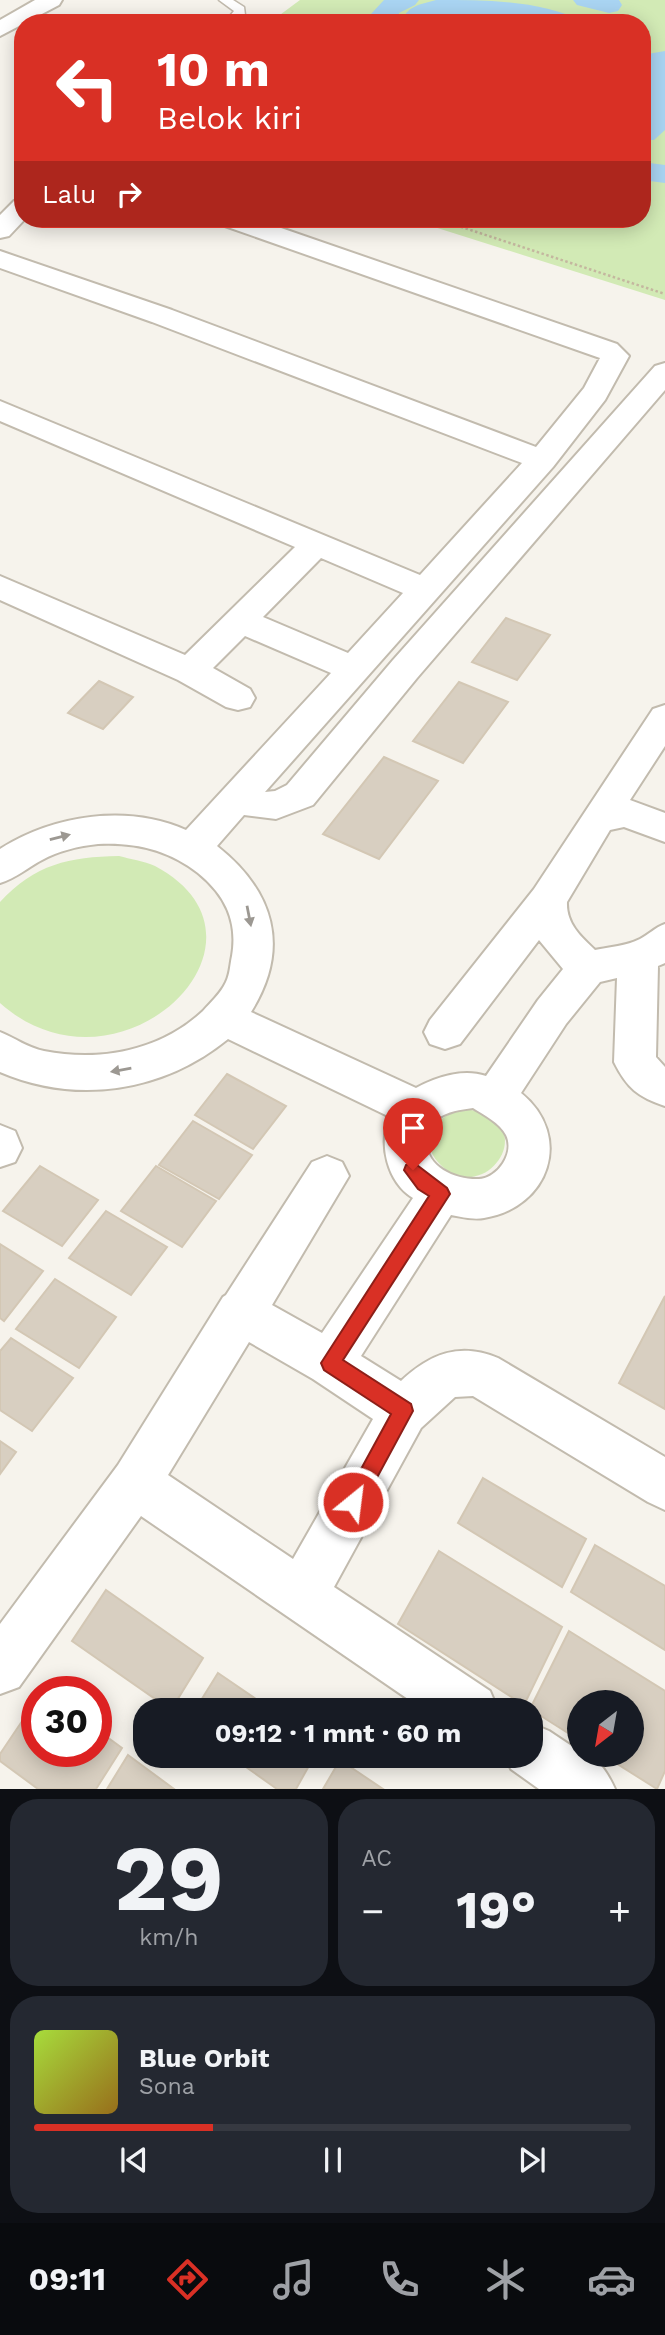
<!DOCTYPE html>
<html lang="id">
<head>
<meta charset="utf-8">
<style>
  body { margin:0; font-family:"Work Sans",sans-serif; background:#242831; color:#f1f3f6; height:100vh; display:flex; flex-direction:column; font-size:26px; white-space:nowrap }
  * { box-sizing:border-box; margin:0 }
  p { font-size:23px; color:#9ea1a6 }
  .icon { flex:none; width:38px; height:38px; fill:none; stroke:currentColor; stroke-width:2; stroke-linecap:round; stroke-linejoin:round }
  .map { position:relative; height:1789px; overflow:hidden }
  .drawer { display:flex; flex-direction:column; gap:10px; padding:10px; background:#0d0f14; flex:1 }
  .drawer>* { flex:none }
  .hud { position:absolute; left:14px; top:14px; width:637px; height:214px; border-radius:28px; box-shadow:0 4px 18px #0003; background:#d93025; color:#fff; overflow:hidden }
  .needle { width:46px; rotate:211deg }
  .tools { position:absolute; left:567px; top:1690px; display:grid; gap:14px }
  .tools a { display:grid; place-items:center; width:77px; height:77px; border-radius:50%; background:#171b24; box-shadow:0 4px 18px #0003; font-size:35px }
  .speed { position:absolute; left:21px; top:1676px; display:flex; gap:14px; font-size:35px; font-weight:700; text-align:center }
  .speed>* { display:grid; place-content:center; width:91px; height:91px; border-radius:50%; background:#171b24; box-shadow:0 4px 18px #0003; line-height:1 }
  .speed .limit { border:10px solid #d22; background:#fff; color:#111 }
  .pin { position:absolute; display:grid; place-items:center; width:60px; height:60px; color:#fff; margin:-72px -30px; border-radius:50% 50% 50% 0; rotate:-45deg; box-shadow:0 0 7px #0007 }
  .pin .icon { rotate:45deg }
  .me { position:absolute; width:77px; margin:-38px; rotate:29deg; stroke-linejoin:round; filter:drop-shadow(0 0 5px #0008) }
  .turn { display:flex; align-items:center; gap:24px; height:147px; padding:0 28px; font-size:32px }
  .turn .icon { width:91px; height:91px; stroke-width:2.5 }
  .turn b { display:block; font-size:49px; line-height:60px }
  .then { display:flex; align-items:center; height:66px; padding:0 28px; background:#0003; gap:14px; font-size:26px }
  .big { font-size:52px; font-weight:700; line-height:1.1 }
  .drawer .widget { flex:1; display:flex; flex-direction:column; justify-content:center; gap:10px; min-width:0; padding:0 24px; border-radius:28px; background:#242831 }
  .drawer .dial { align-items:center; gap:0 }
  .dial b { font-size:91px; line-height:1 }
  .song { display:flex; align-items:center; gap:21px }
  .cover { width:84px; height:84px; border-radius:10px; background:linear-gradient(135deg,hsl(80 70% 55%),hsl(40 70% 35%)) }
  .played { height:7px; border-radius:4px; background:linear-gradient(90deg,#d93025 30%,#363941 30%) }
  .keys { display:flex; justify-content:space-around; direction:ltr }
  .heat { display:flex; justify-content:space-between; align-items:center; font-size:38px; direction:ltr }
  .drawer .tiles { flex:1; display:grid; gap:10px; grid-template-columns:1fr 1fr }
  .widget:last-child { grid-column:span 2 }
  .trip { position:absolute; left:133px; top:1698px; width:410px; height:70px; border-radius:28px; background:#171b24; box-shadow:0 4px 18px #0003; font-weight:700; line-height:70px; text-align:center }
  .tab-bar { display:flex; height:112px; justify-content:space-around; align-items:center; background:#090b0e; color:#9ea1a6 }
  .tab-bar .icon { width:49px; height:49px }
  .tab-bar .active { color:#d93025 }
  .tab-bar b { font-size:32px; color:#f1f3f6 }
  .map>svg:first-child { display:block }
</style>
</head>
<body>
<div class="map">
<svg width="665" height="1789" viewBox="0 0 665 1789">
  <rect width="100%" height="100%" fill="#f6f3ec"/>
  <g fill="#d2eab5">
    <path d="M300,0H665V300L409,219H642V23H269Z"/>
    <path d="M119,856C130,859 144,861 155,866C294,940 119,1109 0,1003V902C35,864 69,857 119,856Z"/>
    <path d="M466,1109C548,1121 482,1214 437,1161C416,1135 440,1113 466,1109Z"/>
  </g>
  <g fill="#a9d4f2">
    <path d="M436,0C490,0 540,0 588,23H403C404,6 422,4 436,0Z"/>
    <path d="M665,51V130L654,140H642V55Z"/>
  </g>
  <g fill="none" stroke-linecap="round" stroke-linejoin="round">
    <g fill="#a9d4f2" fill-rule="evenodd">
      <path d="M384,0H419L415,5L399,13L398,23H372L371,14Z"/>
      <path d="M573,0H619L622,5L618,11L609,13L577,5Z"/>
      <path d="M642,162L665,165V183L642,180Z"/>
    </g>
  </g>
  <g fill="#d8cfc1" stroke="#d3c7b4" stroke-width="2">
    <path d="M506,618L550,635L517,680L472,662Z"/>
    <path d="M99,681L133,697L103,729L68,713Z"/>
    <path d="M459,682L508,702L463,763L413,741Z"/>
    <path d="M384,757L438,781L379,859L323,834Z"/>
    <path d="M227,1074L286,1106L253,1149L195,1115Z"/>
    <path d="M193,1121L252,1155L219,1199L159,1165Z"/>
    <path d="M40,1166L98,1200L62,1246L3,1211Z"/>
    <path d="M156,1166L216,1201L182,1247L121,1211Z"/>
    <path d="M106,1211L167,1247L131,1295L69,1258Z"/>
    <path d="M0,1244L43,1271L4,1321L0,1318Z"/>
    <path d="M55,1279L116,1317L79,1368L16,1329Z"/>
    <path d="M665,1296V1409L619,1383Z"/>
    <path d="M11,1338L73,1378L32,1431L0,1410V1351Z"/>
    <path d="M0,1441L16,1452L0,1474Z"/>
    <path d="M483,1478L586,1539L562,1587L458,1523Z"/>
    <path d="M595,1545L665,1586V1650L571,1592Z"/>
    <path d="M439,1551L562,1627L524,1705L398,1624Z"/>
    <path d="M106,1590L203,1658L171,1710L72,1641Z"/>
    <path d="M569,1631L665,1691V1771L657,1789L603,1755H632V1703H579V1740L530,1709Z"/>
    <path d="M218,1673L272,1710H195Z"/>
    <path d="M37,1699V1752H96V1729L122,1748L96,1789H38L0,1761V1754Z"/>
    <path d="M128,1755L174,1789H107Z"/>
    <path d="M229,1755H315L296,1789H277Z"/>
    <path d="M340,1760L383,1789H323Z"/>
  </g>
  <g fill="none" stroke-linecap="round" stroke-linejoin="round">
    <defs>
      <path id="service" d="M219,0H233L244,7L245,15L237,23H224L234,11Z"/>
      <g id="minor">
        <path d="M35,0H62L59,5L0,36V20Z"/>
        <path d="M23,198V219H25L9,236L0,238V215L14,201Z"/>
        <path d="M218,219H255L617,344L629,356L605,400L553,467L265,792L275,791L287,785L393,660L655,366L665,363V390L417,678L313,805L276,819L244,815L217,846C274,891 291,948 251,1012L416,1088C436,1077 463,1068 486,1076L538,1000L563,969L539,940L460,1044L445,1049L430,1044L424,1032L430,1020L534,889L653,709L665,705V746L630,800L665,813V842L624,827L610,830L567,902C566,923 580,936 595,950C609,947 627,946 640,939C650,934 654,928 665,924V963L658,966L656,1057L665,1067V1106C638,1097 627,1088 614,1062L617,978L600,982L566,1024L521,1093C574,1136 549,1208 484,1218C473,1220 462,1217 451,1215L361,1356L401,1381C430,1354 459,1342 498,1358L665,1457V1510L648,1502L473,1396L455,1397L421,1428L334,1587L490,1691L498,1710H424L141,1516L19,1687L0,1694V1624L118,1465L223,1297L226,1295L312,1162L327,1156L342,1162L349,1176L272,1305L322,1333L413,1198C387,1182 378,1143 390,1117L228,1039C163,1092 77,1105 0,1072V1032C15,1038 28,1048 44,1051C100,1062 160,1051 203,1011C211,1002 221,993 226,982C230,974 230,965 232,956C238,921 225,895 198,873C169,850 135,842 98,844C79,846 58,851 42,860C27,868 16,878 0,883V849C54,815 127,804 186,830L331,673L245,636L213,668L250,689L255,698L250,707L238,710L226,707L178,680L0,600V576L185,655L295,547L0,421V401L420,575L522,463L152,322L0,268V251L172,310L536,447L584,388L600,358L222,225ZM321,558L403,593L348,653L263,617ZM473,1108C484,1115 500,1123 506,1135C515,1153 498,1178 479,1179C455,1180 423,1166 427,1138C428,1131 431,1124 437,1119C448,1111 460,1110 473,1108ZM249,1342L313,1379L373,1419L293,1559L168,1475Z"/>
        <path d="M0,1125L15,1131L22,1148L15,1162L0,1167Z"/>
        <path d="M530,1723L549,1731L579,1751V1755C598,1755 608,1774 615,1789H539L511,1769L505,1755H530Z"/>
      </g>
    </defs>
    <use href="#service" stroke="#c2bbae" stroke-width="3"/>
    <use href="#minor" stroke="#c2bbae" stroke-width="4"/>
    <path stroke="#c4b79f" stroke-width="2.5" stroke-dasharray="2.5 2.5" stroke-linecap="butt" d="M437,219L665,294"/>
    <use href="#service" fill="#fff" fill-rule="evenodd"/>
    <use href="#minor" fill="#fff" fill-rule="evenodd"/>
  </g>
  <defs><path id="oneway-solid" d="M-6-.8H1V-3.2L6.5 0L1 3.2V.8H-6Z" transform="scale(1.75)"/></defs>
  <g fill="#9c9892">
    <use href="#oneway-solid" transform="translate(60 837) rotate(-14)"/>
    <use href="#oneway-solid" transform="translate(249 916) rotate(79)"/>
    <use href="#oneway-solid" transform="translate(121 1070) rotate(170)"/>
  </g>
  <path fill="#d93025" stroke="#8d1f18" stroke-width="2" d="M413,1162L447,1188L450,1194L343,1360L411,1404L413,1411L360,1509L353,1512L346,1509L343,1502L391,1414L324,1370L321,1363L429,1196L418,1189L404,1170L406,1165Z"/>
</svg>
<div class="tools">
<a><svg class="needle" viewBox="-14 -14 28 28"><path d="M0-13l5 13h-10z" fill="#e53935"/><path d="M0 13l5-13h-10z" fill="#9ea1a6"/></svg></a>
</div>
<div class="speed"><div class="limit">30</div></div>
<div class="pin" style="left:413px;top:1170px;background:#d93025"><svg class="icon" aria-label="arrive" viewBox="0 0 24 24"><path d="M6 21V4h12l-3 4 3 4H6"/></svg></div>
<svg class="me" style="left:353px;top:1502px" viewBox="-20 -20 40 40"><circle r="17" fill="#d93025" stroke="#fff" stroke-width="3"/><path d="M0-11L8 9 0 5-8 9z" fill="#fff"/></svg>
<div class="trip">09:12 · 1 mnt · 60 m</div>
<div class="hud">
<div class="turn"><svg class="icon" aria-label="left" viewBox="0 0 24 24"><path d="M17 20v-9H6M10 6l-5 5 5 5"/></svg><div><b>10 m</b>Belok kiri</div></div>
<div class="then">Lalu<svg class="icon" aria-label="right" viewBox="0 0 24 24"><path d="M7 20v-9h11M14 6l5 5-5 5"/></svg></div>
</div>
</div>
<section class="drawer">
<div class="tiles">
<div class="widget dial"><b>29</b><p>km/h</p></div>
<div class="widget"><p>AC</p>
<div class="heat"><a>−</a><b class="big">19°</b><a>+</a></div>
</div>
<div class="widget">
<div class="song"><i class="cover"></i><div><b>Blue Orbit</b><p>Sona</p></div></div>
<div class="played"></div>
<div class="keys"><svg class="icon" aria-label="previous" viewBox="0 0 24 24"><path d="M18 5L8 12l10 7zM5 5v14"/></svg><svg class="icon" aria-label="pause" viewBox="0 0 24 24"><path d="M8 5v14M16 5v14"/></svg><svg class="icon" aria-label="next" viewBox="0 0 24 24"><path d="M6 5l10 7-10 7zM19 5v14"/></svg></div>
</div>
</div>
</section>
<nav class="tab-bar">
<b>09:11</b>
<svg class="icon active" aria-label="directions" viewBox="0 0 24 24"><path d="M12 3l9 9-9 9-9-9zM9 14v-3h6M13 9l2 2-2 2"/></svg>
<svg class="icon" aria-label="music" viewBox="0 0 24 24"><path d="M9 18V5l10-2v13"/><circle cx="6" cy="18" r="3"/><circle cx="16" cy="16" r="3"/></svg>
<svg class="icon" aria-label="phone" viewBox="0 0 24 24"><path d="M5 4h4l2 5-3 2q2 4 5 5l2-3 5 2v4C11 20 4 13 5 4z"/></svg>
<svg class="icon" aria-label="climate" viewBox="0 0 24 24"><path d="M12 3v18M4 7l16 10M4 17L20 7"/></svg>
<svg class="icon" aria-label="car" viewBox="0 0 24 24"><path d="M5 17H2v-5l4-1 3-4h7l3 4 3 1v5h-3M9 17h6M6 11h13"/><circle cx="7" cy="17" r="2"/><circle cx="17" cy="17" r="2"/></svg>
</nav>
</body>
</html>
